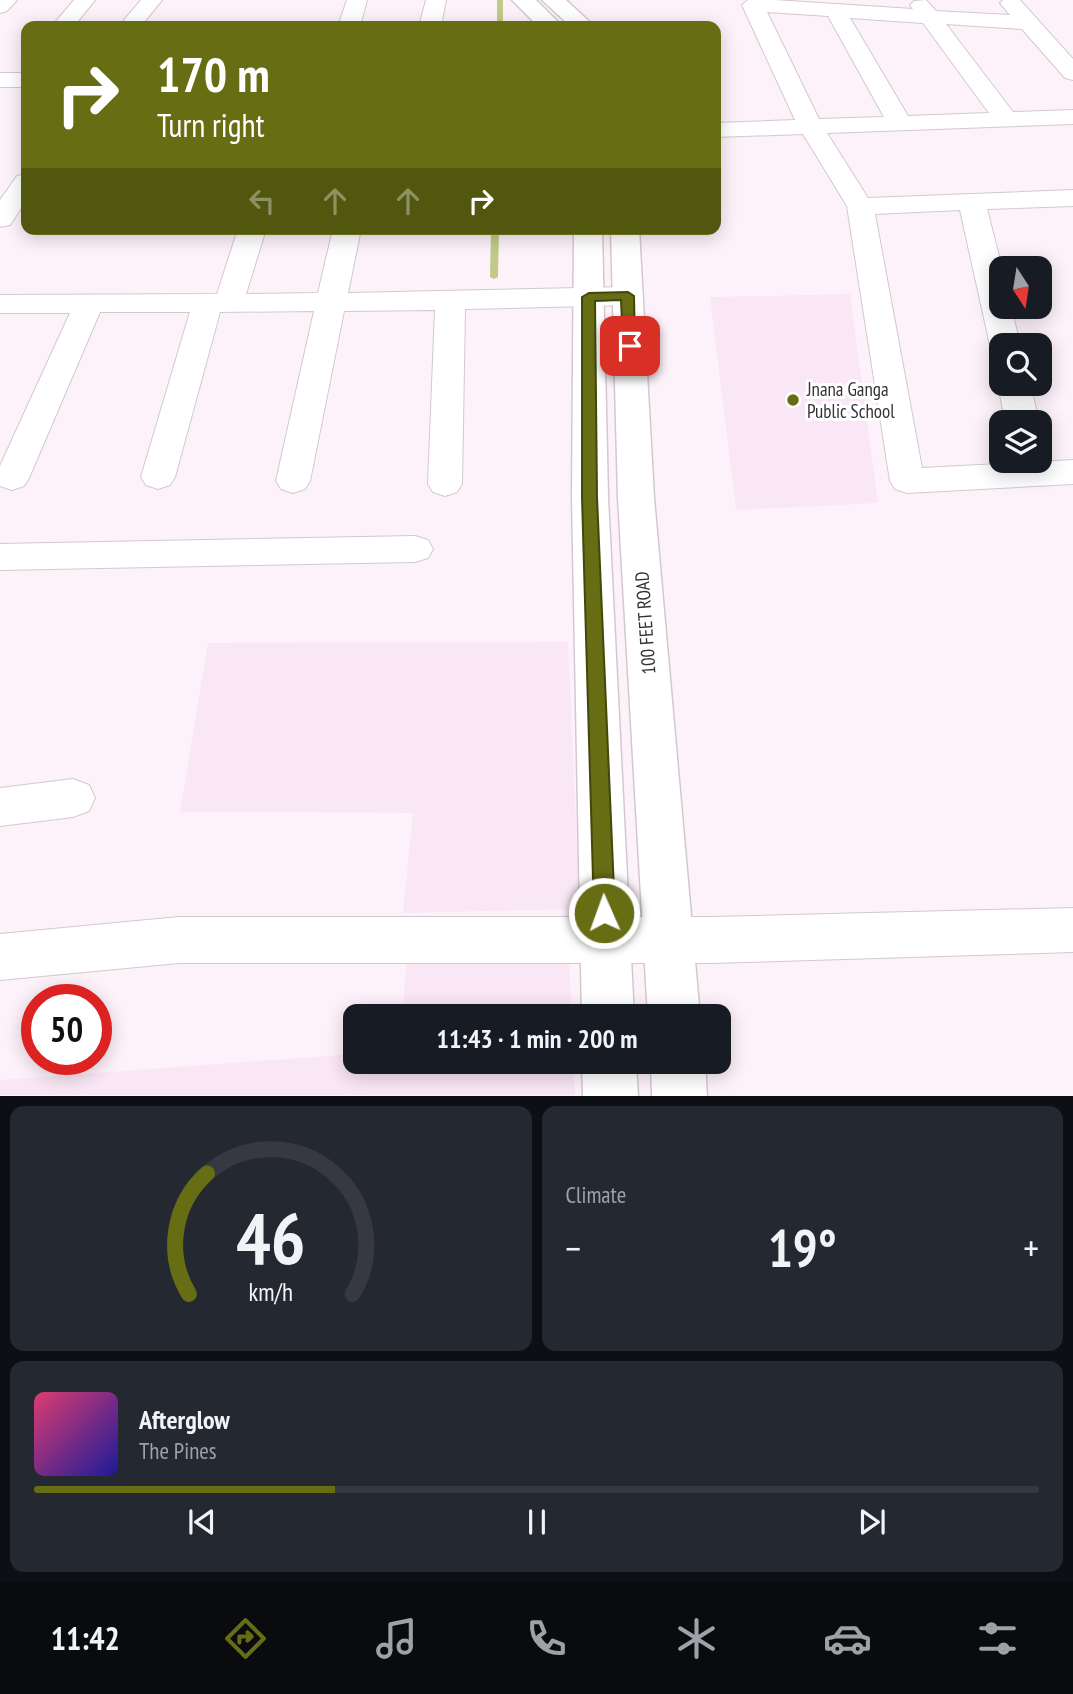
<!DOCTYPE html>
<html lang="en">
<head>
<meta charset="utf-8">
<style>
  body { margin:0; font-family:"PT Sans Narrow",sans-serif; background:#242831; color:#f1f3f6; height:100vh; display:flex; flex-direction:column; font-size:26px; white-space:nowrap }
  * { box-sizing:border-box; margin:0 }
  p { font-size:23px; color:#9ea1a6 }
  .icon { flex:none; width:38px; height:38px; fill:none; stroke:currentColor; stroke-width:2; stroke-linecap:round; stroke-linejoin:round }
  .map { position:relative; height:1096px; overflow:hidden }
  .sheet { display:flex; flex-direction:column; gap:10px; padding:10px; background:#0d0f14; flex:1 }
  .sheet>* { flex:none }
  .top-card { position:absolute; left:21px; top:21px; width:700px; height:214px; border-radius:14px; box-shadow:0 4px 18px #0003; background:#666d13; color:#fff; overflow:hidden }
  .needle { width:46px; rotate:168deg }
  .fabs { position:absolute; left:989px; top:256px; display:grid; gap:14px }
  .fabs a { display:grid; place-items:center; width:63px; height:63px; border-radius:14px; background:#171b24; box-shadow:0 4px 18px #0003; font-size:35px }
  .speed { position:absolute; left:21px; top:984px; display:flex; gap:14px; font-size:35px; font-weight:700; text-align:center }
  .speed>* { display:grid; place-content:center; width:91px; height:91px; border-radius:50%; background:#171b24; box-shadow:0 4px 18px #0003; line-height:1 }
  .speed .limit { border:10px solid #d22; background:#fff; color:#111 }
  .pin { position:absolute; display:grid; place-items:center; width:60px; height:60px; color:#fff; margin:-30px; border-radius:14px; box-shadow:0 4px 10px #0006 }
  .me { position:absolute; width:77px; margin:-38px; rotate:358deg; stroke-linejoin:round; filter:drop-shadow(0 0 5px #0008) }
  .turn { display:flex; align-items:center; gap:24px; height:147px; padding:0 21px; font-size:32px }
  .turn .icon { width:91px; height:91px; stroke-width:2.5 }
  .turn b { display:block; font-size:49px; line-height:60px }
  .lanes { display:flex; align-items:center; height:66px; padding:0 21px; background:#0003; justify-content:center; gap:35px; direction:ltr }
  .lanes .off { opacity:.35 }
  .big { font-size:52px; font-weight:700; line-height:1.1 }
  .sheet .widget { flex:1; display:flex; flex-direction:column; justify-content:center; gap:10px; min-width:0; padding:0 24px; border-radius:14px; background:#242831 }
  .sheet .dial { align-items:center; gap:0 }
  .dial svg { height:182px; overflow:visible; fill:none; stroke:#363941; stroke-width:7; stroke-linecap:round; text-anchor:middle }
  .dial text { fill:#f1f3f6; stroke:none }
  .song { display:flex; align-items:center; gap:21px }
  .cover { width:84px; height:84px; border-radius:10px; background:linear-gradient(135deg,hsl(340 70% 55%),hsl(240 70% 35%)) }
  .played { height:7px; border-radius:4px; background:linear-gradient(90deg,#666d13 30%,#363941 30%) }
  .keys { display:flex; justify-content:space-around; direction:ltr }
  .heat { display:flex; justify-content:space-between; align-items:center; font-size:38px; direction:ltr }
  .sheet .tiles { flex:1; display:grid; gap:10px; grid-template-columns:1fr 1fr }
  .widget:last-child { grid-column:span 2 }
  .trip { position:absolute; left:343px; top:1004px; width:388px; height:70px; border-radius:14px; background:#171b24; box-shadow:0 4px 18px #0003; font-weight:700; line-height:70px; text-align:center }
  .tab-bar { display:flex; height:112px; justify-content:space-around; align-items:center; background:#090b0e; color:#9ea1a6 }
  .tab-bar .icon { width:49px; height:49px }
  .tab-bar .on { color:#666d13 }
  .tab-bar b { font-size:32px; color:#f1f3f6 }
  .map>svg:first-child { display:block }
</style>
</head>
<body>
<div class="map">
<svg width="1073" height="1096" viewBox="0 0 1073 1096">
  <rect width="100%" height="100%" fill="#fef2fa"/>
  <g fill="#fae7f5">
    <path d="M850,294L878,503L736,510L710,297Z"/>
    <path d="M568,642L580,909L403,913L413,813L180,812L208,643Z"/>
    <path d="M407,959L569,964L572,1017H402Z"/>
    <path d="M355,1054V1062H573L575,1095H0V1080Z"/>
  </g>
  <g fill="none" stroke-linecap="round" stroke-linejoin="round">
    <g fill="#c2ca88" fill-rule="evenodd">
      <rect x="497" y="0" width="6" height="26"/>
      <path d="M491,229H499L498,277L494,279L490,277Z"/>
    </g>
    <defs>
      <g id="minor">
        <path d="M0,0H17L7,11L0,13Z"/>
        <path d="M74,0H95L74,26H52Z"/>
        <path d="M141,0H162L141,26H119Z"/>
        <path d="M347,0H367L360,26H338Z"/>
        <path d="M426,0H446L441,26H419Z"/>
        <path d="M774,0L913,9L910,5L914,1L926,0L936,11L1010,15L1000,3L1003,0H1020L1073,59V80L1065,78L1022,29L946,24L1013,112L1073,110V124L827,133L868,198L1073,190V206L987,209L1002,268L1001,306H1011L1020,345H1001V353L994,352L990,345L960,210L875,214L922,468L1073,460V484L907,493L895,489L890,481L847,206L803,134L716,137V123L795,120L742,5L748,0ZM767,12L828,16L884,117L819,119ZM850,18L923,23L989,113L908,116Z"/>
        <rect x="0" y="73" width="26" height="14"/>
        <path d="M26,174V201L10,225L0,227V200L17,176Z"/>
        <path d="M238,229H266L246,294L318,293L333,229H361L348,293L628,287L638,290L643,296L638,302L628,305L465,309L462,484L457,492L445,496L433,492L428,484L435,310L344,311L310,481L305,489L293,493L281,489L276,481L314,311L220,312L175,477L170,485L158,489L146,485L141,477L190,312H100L29,478L24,486L12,490L0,486V466L70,313H0V295L217,294Z"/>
        <path d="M1001,378V383H1030L1039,422H1005L998,383Z"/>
        <path d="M415,536L428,540L433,549L428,558L415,562L0,570V544Z"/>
        <path d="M73,779L89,785L95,798L89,811L73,817L0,826V788Z"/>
        <path d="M1073,908V952L712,963H179L0,980V934L179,917H712Z"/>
      </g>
      <g id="major">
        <path d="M512,0H536L562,26H538Z"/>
        <path d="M542,0H566L594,26H570Z"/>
        <path d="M574,229H602L608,497L634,1017H582L572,497Z"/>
        <path d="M611,229H639L654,498L700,1017H648L618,498Z"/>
        <path d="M582,1062H636L638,1096H583Z"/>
        <path d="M651,1062H705L707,1096H652Z"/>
      </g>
    </defs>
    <use href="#minor" stroke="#d4c8d0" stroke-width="2"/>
    <use href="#major" stroke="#d4c8d0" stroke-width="3"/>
    <use href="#minor" fill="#fff" fill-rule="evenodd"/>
    <use href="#major" fill="#fff" fill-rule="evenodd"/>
  </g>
  <path fill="#666d13" stroke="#42470c" stroke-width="2" d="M628,292L634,296L635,349L630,351L623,346L621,300L595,301L597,497L615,913L612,920L604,922L597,920L594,913L582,497V297L589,293Z"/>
  <circle fill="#666d13" stroke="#fff" stroke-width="2.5" cx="793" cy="400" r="7"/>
  <g text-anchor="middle" stroke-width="6" stroke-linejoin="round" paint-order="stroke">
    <g font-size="19" fill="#363135" stroke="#fff" text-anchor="start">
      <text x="807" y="396">Jnana Ganga<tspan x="807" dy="22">Public School</tspan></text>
    </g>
    <g font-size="19" fill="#363135" stroke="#fff">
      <text transform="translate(645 623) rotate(-94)" y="7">100 FEET ROAD</text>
    </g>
  </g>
</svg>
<div class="fabs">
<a><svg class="needle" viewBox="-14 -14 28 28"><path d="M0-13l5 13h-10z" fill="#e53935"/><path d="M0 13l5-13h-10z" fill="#9ea1a6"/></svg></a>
<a><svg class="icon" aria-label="search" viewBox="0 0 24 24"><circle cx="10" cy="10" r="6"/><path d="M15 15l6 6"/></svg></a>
<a><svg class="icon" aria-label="layers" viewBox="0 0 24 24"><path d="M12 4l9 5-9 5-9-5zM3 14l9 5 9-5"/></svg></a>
</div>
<div class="speed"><div class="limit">50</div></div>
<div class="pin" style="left:630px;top:346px;background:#d93025"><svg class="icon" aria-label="arrive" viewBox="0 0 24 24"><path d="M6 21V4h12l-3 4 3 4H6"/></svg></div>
<svg class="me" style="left:604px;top:913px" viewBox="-20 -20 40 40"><circle r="17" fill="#666d13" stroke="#fff" stroke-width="3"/><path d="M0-11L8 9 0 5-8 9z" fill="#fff"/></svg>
<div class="trip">11:43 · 1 min · 200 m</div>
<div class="top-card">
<div class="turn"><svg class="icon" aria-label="right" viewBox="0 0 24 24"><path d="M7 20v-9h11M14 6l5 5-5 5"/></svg><div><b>170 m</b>Turn right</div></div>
<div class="lanes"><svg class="icon off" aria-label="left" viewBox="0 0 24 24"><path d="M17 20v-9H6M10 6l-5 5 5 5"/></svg><svg class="icon off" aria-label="ahead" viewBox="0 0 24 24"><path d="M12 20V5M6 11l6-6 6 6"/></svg><svg class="icon off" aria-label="ahead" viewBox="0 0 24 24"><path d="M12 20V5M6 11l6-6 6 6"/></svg><svg class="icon" aria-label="right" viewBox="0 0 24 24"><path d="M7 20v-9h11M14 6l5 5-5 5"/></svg></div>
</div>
</div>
<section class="sheet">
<div class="tiles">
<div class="widget dial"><svg viewBox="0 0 100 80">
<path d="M14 69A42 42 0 1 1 86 69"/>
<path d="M14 69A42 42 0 0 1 22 16" stroke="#666d13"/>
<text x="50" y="56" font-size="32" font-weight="700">46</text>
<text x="50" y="72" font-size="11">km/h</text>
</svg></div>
<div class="widget"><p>Climate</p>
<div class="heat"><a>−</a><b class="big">19°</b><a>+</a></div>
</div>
<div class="widget">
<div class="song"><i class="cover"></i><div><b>Afterglow</b><p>The Pines</p></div></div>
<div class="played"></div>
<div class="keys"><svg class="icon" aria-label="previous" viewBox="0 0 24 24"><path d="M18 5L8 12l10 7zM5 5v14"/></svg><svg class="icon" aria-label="pause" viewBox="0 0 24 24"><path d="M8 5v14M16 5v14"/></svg><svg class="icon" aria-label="next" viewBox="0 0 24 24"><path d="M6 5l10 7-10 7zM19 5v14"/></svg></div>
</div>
</div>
</section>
<nav class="tab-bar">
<b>11:42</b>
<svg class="icon on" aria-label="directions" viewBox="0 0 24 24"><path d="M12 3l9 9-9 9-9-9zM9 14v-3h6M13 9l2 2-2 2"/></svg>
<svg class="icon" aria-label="music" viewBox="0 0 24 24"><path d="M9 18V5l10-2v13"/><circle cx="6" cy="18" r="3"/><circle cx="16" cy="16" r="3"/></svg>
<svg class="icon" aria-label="phone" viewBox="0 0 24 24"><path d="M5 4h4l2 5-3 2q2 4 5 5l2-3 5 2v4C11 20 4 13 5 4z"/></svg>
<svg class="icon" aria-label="climate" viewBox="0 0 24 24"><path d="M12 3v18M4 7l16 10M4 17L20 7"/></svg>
<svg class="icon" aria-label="car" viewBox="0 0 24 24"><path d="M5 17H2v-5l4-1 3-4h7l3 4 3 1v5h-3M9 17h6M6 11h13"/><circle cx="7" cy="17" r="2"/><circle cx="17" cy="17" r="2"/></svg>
<svg class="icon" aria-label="filters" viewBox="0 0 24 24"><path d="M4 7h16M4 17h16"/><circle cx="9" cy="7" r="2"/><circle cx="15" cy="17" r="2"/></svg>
</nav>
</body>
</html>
